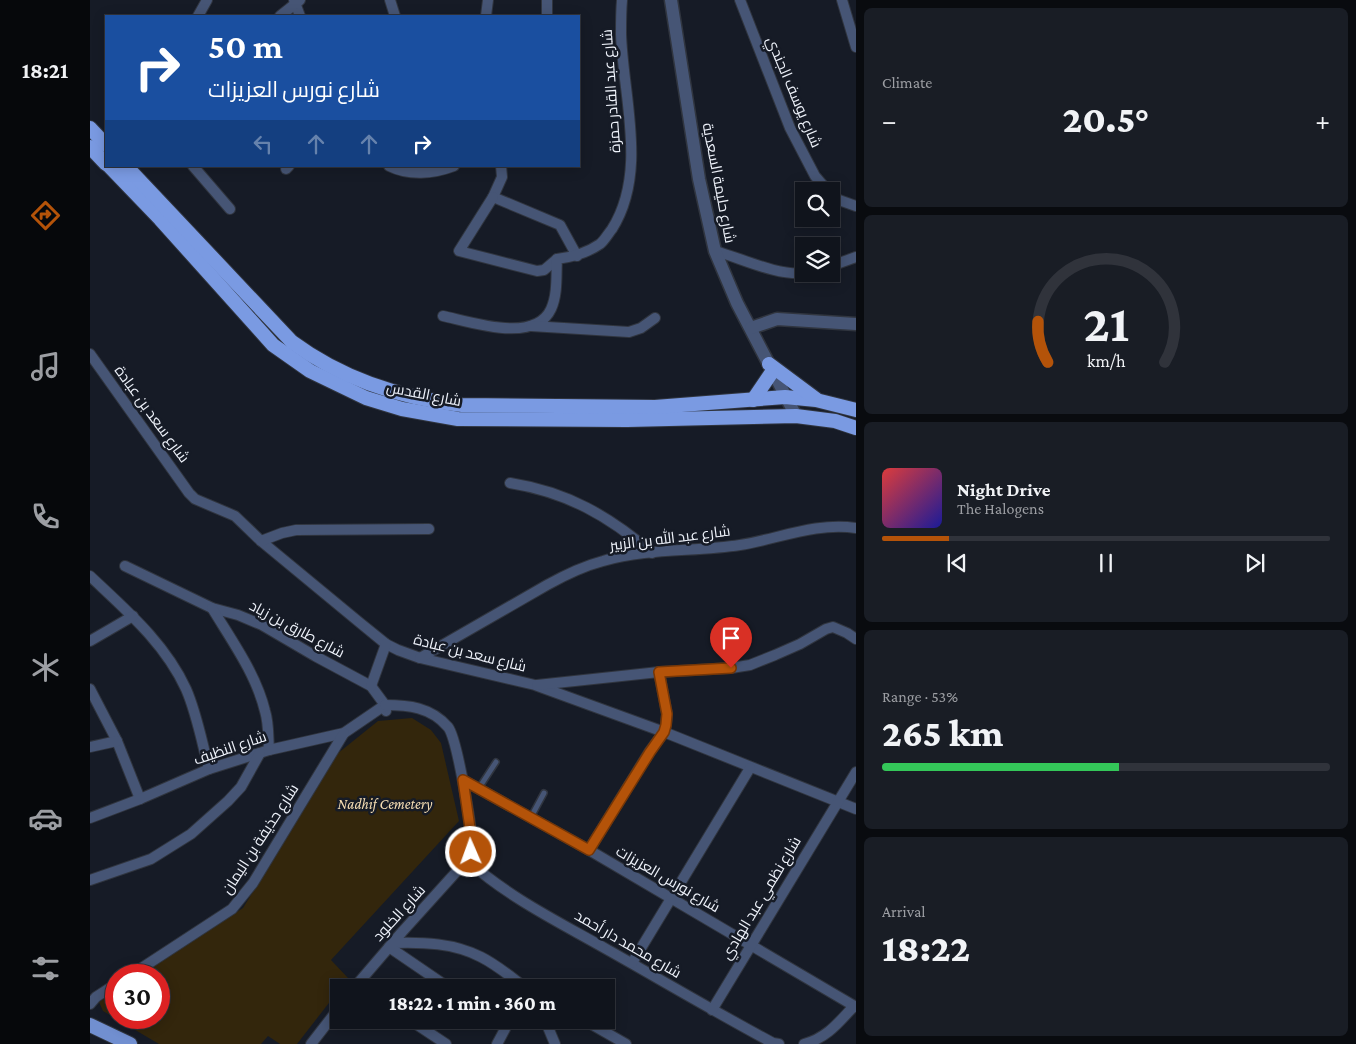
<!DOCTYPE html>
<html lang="en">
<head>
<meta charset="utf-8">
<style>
  body { margin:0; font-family:"Crimson Pro",Cairo,serif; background:#191d25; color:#f1f3f6; height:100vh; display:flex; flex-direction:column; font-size:19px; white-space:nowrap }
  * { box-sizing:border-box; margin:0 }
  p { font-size:16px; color:#9c9ea3 }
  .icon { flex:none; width:28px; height:28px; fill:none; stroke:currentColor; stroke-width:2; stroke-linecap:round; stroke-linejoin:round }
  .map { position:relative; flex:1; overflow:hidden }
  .side { display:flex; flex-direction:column; gap:8px; padding:8px; background:#090b0f; width:500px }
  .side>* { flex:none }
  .banner { position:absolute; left:15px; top:15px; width:475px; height:152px; border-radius:0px; box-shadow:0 2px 12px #0003,0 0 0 1px #30333b; background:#1a4fa0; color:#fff; overflow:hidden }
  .tools { position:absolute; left:705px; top:182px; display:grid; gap:10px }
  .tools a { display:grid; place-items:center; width:45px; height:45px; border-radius:0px; background:#10141c; box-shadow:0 2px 12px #0003,0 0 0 1px #30333b; font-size:25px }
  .speed { position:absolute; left:15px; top:964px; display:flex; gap:10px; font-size:25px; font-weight:700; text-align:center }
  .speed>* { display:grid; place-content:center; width:65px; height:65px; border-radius:50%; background:#10141c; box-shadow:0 2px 12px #0003,0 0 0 1px #30333b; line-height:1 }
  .speed .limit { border:8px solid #d22; background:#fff; color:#111 }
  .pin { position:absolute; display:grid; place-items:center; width:42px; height:42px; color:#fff; margin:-51px -21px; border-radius:50% 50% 50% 0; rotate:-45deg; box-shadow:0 0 5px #0007 }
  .pin .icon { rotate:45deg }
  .me { position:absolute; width:55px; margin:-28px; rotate:358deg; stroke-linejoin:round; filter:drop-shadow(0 0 4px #0008) }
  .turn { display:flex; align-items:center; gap:18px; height:105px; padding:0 20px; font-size:22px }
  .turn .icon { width:65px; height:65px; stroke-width:2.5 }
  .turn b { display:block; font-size:35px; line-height:42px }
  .lanes { display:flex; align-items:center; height:48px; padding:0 20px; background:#0003; justify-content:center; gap:25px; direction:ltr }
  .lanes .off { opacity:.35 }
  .big { font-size:38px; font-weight:800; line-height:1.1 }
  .side .tile { flex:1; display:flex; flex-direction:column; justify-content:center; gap:8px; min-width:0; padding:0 18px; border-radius:8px; background:#191d25 }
  .side .dial { align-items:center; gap:0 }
  .dial svg { height:130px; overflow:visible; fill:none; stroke:#30333b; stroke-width:7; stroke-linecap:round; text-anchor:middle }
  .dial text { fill:#f1f3f6; stroke:none }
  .song { display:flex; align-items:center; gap:15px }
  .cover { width:60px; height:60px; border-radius:8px; background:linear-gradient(135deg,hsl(0 70% 55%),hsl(240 70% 35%)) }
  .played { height:5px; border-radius:2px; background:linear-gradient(90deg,#b45309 15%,#30333b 15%) }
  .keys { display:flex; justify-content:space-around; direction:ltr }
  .heat { display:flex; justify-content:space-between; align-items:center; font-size:28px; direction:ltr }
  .charge { height:8px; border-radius:4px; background:linear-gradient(90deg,#34c759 53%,#30333b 0) }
  .trip { position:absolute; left:240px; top:979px; width:285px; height:50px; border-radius:0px; background:#10141c; box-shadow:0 2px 12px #0003,0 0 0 1px #30333b; font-weight:800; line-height:50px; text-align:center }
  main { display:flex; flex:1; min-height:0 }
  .dock { display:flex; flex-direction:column; width:90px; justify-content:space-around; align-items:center; background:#06080b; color:#9c9ea3 }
  .dock .icon { width:35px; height:35px }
  .dock .selected { color:#b45309 }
  .dock b { font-size:22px; color:#f1f3f6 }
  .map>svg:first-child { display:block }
</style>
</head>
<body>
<main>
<nav class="dock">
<b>18:21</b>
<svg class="icon selected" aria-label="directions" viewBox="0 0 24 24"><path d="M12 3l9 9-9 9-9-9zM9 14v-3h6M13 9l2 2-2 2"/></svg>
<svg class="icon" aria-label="music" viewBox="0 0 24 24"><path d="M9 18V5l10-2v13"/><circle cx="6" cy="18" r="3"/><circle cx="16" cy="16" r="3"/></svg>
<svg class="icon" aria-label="phone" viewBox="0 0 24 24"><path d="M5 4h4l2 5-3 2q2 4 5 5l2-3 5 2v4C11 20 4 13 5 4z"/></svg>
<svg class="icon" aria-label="climate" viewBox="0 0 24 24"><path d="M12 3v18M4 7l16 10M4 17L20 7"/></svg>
<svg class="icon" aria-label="car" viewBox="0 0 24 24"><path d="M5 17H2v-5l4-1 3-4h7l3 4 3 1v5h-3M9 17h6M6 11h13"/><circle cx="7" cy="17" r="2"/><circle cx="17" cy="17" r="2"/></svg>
<svg class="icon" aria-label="filters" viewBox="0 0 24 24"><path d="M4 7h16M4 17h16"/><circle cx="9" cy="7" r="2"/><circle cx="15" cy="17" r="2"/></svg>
</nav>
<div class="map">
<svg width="766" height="1044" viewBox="0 0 766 1044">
  <rect width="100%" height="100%" fill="#161b26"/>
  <path fill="#33260c" d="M322,718L341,730L351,743L369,821L241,960L258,978L251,987L249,988V990L207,1044H190L178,1036L171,1044H69L13,1011L9,1002L26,991V1018H69V975H50L153,908L247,754L288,721Z"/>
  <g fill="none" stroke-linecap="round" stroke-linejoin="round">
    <defs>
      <g id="service">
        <path d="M389,788L406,762"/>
        <path d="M441,817L454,793"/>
      </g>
      <g id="minor">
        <path d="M204,0L210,16"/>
        <path d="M300,0L305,16"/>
        <path d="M650,0L700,128L725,176L738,191"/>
        <path d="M752,0L766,47"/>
        <path d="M108,16L117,0"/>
        <path d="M190,16L210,0"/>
        <path d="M396,16L398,0"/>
        <path d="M457,16V0"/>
        <path d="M103,166L140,209"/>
        <path d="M299,166C319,176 343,174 364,166"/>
        <path d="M411,166L412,177L403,197L470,225L487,256"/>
        <path d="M196,169L199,166"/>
        <path d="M741,194L749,200L766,206"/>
        <path d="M403,197L369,251L447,271L454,270L467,259"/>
        <path d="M625,251C651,258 687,276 714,273"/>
        <path d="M741,266L766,257"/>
        <path d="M353,316C381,322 445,344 461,309C468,294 466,274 467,259C483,257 497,253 510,244C514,241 518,234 522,229C558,172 533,97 531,34C531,23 531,11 532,0"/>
        <path d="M441,326L539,332L551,328L565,318"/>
        <path d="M0,354L99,493L105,499L145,516L171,541L269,622L296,644L308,650L330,658L445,685L574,732L766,809"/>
        <path d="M420,483C477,492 519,516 562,553"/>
        <path d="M171,541L192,533L206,530L339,529"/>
        <path d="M35,566L122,608L148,615L172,625L225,656L281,686L295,705L296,711"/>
        <path d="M0,576C36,610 75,643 96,689C107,714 112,743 119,769"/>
        <path d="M122,608C142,641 166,674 175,711C179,724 178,737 179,750"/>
        <path d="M0,641L43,616"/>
        <path d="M330,658L457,585C475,575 494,566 513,561C557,548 605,552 650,545C688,539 726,522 766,528"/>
        <path d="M447,685L569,672L641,668L660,665L685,655L710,644L736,629L743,627L757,633L766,639"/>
        <path d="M281,686L296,644"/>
        <path d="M0,689L27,741L50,799"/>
        <path d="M0,747L27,741"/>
        <path d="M373,780L499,850L766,1007"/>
        <path d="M0,818L50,799L119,769L179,750L254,733L295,705"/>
        <path d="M499,850L560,751L574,732L576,725L577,714L569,672"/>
        <path d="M377,860C419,898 469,922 518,950C573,981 627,1013 683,1043L689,1044"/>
        <path d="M0,880L61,859L101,834L138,801L151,787L170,753"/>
        <path d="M303,943C333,942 364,943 391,957C407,965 421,977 436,988"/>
        <path d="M299,947L359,988"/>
        <path d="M542,963L660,768"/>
        <path d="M41,975L142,909L163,883L254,733"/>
        <path d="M264,988L312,932L377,860C380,856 381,851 382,846C382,828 367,738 358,727C341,707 318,705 295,705"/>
        <path d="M0,1004L6,997L26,984"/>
        <path d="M622,1010L766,772"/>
        <path d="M320,1020L356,1044"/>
        <path d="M407,1020L413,1024L415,1029L407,1044"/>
        <path d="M455,1020L465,1044"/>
        <path d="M494,1020L536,1044"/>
        <path d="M221,1044L249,1008"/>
        <path d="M714,1044C737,1038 749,1022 764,1006"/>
      </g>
      <g id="tertiary">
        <path d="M581,0L609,179L625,251L647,303L706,416"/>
        <path d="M661,328L687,319L766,324"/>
      </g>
      <path id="primary" d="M0,1025L40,1044"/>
      <g id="trunk">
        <path d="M0,128L16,145"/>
        <path d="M0,147L16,164"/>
        <path d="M19,166L70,219L183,345L220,371L276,398L312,409L368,419L537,420L706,416L745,421L766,428"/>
        <path d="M36,166L202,342C252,379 311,398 372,405L565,407L695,397L726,400L766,410"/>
        <path d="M679,364L726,399"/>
        <path d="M663,400L682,372"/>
      </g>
    </defs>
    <use href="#service" stroke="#30353f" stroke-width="8"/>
    <use href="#minor" stroke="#30353f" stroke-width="12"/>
    <use href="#tertiary" stroke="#30353f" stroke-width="15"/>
    <use href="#primary" stroke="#30353f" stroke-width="16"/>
    <use href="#trunk" stroke="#30353f" stroke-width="16"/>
    <use href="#service" stroke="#465575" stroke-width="5"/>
    <use href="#minor" stroke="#465575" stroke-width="10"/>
    <use href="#tertiary" stroke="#465575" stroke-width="12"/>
    <use href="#primary" stroke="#718fd0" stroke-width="14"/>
    <use href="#trunk" stroke="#7a9ae2" stroke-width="14"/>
  </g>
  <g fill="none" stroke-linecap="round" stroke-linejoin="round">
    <defs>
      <path id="route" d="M381,852V835L373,780L499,850L560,752L574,732L576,725L577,714L569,672L641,668"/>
    </defs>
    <use href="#route" stroke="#753606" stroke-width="12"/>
    <use href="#route" stroke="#b45309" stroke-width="9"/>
  </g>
  <g text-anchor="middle" stroke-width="5" stroke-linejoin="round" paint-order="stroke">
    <g font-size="15" fill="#eef2fa" stroke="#161b26">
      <text transform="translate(521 91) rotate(-94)" y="5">شارع عبد القادر حمزة</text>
      <text transform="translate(704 92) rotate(67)" y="5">شارع يوسف الجندي</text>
      <text transform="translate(629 183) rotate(79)" y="5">شارع حليمة السعدية</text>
      <text transform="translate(334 394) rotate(11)" y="5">شارع القدس</text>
      <text transform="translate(62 414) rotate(54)" y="5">شارع سعد بن عبادة</text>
      <text transform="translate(580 538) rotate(-7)" y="5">شارع عبد الله بن الزبير</text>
      <text transform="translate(207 629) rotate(28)" y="5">شارع طارق بن زياد</text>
      <text transform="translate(380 653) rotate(14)" y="5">شارع سعد بن عبادة</text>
      <text transform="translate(140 748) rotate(-19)" y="5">شارع النظيف</text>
      <text transform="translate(170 839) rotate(-57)" y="5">شارع حذيفة بن اليمان</text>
      <text transform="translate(578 879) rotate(30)" y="5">شارع نورس العزيزات</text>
      <text transform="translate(671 898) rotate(-59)" y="5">شارع نظمي عبد الهادي</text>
      <text transform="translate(309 913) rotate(-48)" y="5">شارع الخلود</text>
      <text transform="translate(538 944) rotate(30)" y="5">شارع محمد دار أحمد</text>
    </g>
    <g font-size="15" font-style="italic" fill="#f5ddb3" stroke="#161b26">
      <text x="295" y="809">Nadhif Cemetery</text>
    </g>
  </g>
</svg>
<div class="tools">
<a><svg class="icon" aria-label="search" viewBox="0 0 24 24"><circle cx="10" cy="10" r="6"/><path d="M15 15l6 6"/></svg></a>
<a><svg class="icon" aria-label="layers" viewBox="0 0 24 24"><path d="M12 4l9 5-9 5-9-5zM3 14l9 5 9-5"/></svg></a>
</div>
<div class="speed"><div class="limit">30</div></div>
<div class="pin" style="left:641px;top:668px;background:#d93025"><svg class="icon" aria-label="arrive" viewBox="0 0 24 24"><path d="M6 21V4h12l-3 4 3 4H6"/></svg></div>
<svg class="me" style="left:381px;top:852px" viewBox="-20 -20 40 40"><circle r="17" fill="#b45309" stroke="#fff" stroke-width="3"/><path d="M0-11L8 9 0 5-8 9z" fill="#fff"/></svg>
<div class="trip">18:22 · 1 min · 360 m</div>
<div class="banner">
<div class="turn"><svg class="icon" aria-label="right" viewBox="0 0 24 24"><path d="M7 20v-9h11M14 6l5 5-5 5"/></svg><div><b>50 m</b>شارع نورس العزيزات</div></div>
<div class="lanes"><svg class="icon off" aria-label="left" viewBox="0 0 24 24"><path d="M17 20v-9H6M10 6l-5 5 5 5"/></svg><svg class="icon off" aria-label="ahead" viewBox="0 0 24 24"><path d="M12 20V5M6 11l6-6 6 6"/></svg><svg class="icon off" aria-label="ahead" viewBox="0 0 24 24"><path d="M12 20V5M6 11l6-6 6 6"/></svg><svg class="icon" aria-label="right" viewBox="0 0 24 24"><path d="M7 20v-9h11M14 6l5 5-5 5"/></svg></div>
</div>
</div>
<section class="side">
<div class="tile"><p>Climate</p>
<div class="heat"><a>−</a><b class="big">20.5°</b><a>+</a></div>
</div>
<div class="tile dial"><svg viewBox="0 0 100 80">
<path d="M14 69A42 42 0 1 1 86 69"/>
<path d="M14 69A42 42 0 0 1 8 44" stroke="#b45309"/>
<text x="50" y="56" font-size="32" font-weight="700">21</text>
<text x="50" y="72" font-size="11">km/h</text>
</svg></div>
<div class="tile">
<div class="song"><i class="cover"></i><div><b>Night Drive</b><p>The Halogens</p></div></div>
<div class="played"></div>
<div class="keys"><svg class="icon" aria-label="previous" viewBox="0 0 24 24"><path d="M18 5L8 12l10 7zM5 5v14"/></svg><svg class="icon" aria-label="pause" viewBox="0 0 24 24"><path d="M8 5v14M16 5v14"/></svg><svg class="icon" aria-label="next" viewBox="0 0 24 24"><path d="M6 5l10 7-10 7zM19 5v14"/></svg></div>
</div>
<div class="tile"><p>Range · 53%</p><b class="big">265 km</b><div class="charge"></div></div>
<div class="tile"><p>Arrival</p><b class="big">18:22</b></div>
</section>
</main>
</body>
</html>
